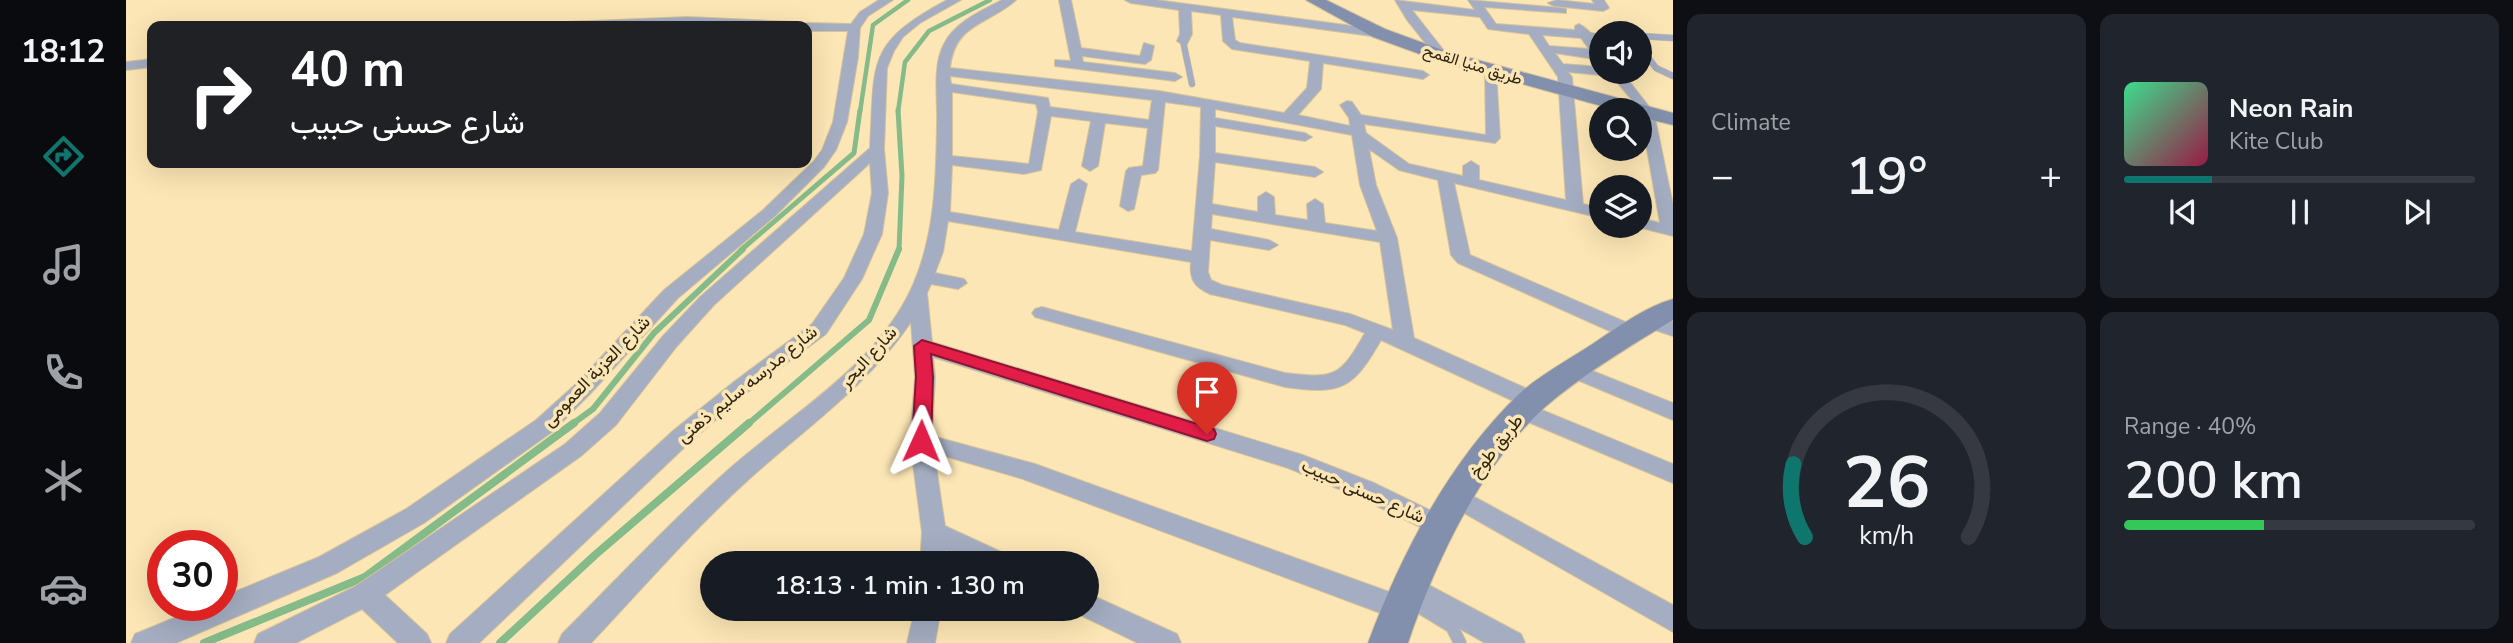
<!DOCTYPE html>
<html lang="en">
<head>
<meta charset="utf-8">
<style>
  body { margin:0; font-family:"Nunito Sans",Vazirmatn,sans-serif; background:#20242c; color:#f1f3f6; height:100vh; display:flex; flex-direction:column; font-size:26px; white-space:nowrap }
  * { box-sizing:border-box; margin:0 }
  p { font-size:23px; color:#9ea1a6 }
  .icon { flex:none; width:38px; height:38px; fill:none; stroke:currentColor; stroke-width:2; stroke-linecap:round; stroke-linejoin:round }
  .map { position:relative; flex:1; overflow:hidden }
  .side { display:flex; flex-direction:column; gap:14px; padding:14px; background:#0d0f14; width:840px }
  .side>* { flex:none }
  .guide { position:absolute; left:21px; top:21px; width:665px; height:147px; border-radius:14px; box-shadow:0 7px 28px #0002; background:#202124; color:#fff; overflow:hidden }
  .buttons { position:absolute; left:1463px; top:21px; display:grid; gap:14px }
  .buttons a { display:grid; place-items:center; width:63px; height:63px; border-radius:50%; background:#171b24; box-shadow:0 7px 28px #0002; font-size:35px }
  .speed { position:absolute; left:21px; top:530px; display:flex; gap:14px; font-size:35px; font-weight:700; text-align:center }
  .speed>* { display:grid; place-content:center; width:91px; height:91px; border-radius:50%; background:#171b24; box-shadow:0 7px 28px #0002; line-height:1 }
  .speed .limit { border:10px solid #d22; background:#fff; color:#111 }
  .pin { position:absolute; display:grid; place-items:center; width:60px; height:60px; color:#fff; margin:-72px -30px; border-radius:50% 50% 50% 0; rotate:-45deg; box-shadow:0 0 7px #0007 }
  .pin .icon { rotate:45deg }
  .me { position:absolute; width:77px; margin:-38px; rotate:1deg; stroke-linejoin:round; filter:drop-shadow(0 0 5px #0008) }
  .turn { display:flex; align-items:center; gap:24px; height:147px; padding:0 28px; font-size:32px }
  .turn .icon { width:91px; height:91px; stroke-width:2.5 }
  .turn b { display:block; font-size:49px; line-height:60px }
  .big { font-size:52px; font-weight:600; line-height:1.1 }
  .side .widget { flex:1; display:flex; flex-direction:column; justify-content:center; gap:10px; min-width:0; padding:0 24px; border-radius:14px; background:#20242c }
  .side .dial { align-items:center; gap:0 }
  .dial svg { height:182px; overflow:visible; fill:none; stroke:#363941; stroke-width:7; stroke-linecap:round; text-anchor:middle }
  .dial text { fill:#f1f3f6; stroke:none }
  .song { display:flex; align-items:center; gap:21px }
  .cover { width:84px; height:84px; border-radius:10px; background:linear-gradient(135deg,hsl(150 70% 55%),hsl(340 70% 35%)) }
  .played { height:7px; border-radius:4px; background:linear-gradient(90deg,#0f766e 25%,#363941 25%) }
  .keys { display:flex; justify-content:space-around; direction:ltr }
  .heat { display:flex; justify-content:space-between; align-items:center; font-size:38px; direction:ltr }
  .charge { height:10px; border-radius:5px; background:linear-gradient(90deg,#34c759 40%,#363941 0) }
  .side .tiles { flex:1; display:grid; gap:14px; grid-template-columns:repeat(2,1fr) }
  .trip { position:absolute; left:574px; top:551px; width:399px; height:70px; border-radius:35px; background:#171b24; box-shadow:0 7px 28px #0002; font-weight:600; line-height:70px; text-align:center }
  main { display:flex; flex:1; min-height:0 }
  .tab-bar { display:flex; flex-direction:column; width:126px; justify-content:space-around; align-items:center; background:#090b0e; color:#9ea1a6 }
  .tab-bar .icon { width:49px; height:49px }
  .tab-bar .on { color:#0f766e }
  .tab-bar b { font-size:32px; color:#f1f3f6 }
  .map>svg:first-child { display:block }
</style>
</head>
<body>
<main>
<nav class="tab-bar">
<b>18:12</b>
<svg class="icon on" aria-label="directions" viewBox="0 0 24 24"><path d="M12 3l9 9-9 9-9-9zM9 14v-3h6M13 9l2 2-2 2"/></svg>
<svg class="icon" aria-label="music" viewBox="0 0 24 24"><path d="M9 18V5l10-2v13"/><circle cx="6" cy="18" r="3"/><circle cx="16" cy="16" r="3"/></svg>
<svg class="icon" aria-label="phone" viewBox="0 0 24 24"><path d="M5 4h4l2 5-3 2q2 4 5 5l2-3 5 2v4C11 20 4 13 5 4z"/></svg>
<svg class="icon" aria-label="climate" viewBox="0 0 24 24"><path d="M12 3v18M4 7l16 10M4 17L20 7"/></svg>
<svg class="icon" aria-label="car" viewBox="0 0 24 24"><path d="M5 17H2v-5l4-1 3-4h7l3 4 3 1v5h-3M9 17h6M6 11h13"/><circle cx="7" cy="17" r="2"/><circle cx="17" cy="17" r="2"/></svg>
</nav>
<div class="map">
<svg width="1547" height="643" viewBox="0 0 1547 643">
  <rect width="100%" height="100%" fill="#fce6b5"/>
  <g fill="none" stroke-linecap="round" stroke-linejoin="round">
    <g stroke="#85ba89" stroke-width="4.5">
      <path d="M734,112L747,25L782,0"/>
      <path d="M772,112L779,62L803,31L864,0"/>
    </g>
    <g stroke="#85ba89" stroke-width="5">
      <path d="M772,110L776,176L773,250"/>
      <path d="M615,250L728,153L734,110"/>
    </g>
    <g stroke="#85ba89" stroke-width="6">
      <path d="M445,425L467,409L528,333L617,249"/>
      <path d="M621,425L743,320L773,249"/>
    </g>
    <g stroke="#85ba89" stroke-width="8">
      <path d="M78,643L239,577L448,423"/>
      <path d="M374,643L469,555L623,423"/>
    </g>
    <defs>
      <g id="lane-far1">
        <path d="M1460,35L1475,37"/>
        <path d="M1514,36L1547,38"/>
        <path d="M1057,41L1066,84"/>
        <path d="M1514,47L1530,68L1547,76"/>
      </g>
      <path id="lane" d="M1285,602L1326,627L1334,643"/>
      <g id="street">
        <path d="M753,0H767L742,16L734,28L732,57L721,122L710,150L698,167L649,216L552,298L464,394L426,432L298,523L211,573L50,643H5L9,634L77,606H96V597L193,557L280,509L410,420L450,384L538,290L637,210L688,161L696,150L707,122L722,31H681V26H676L681,23L725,24L734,12Z"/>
        <path d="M821,0H835L794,23L777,37L768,51L761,68L758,149L762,193L756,234L736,279L700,334L623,391L564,442L353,643H320L324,634L548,430L609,381L686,324L718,278L738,234L746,193L744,163L588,305L551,346L490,425L455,456L259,595L301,634L305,643H272L236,609L170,643H128L132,634L230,586L439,444L474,413L537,336L574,297L744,148C749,62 739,44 821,0Z"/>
        <path d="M876,0H890C862,25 829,23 824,68L1033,91L1158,113L1181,88L1184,61L1106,49L1097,41L1095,15L1065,11L1066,34L1061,44L1057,45L1051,41L1054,34L1053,10L1005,3L999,0H1030L1257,30L1259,33L1253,37L1106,17L1109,40L1114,43L1297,71L1303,75L1297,79L1197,63L1195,89L1172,115L1224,126L1223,118L1214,105L1221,101L1226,102L1235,115L1360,135L1359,71L1360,68H1370L1374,138L1369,143L1238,124L1240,133L1283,164L1337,176V166L1345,161L1353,166V180L1440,200L1432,77L1403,34L1362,29L1354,17L1286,10L1322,56L1316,60L1312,59L1281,20L1269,0L1349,10L1342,0L1436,8L1440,9V13L1358,7L1370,24L1449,30V26L1453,24C1466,31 1475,45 1475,60L1429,53L1437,64L1475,67V72H1481L1475,75L1442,72L1446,77L1457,204L1475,208V218L1328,183L1344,255L1511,327L1514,332L1511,337H1497L1332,263L1325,255L1312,180L1273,170L1243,149L1250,185L1271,238L1288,338L1415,395L1418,401L1411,408L1547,464V483L1390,417L1387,411L1394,404L1255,340C1227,389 1216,395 1159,387L909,317L906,313L909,309L916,307L1159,373C1209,379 1214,377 1239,333L1219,325L1084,294C1069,287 1063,280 1065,262L822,221L817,252L809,273L838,279L841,283L832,289L805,284L801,293L806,342L1177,455L1248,483L1324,520L1327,527L1324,534L1315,537L1232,497L1162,468L807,357L809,377L806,436L909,464L1280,598L1273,594L1269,586L1273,578L1282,574L1395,634L1399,643H1359L1283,600L1286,608L1282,617L1273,620L897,479L808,453L819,526L884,556L887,564H849L820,550V564H794L796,532L784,441L789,377L785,322C742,386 677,430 621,481C565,532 516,589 465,643H432L436,634C491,579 544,522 602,470C665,414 752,365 787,285C809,234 810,180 811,126C812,99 806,66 818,44C829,22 855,11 876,0ZM1416,35L1455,38L1463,49L1423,46ZM824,76L1026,100L1023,120L924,107L922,98L825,84ZM826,92L910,104L912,112L903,164L826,156ZM1039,102L1075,107L1074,156L1066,251L949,232L961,184L953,179L945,184L933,230L824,212L826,165L898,174L915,170L925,116L965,121L956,166L964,171L972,166L979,123L1022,128L1017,166L1003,168L1000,171L994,206L1002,211L1008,209L1015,175L1029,173L1032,170ZM1089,109L1226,135L1234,185L1251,231L1199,223L1197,204L1189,199L1181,204L1182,220L1149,215L1148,197L1140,192L1132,197V212L1086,204L1089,162L1189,177L1197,172L1189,167L1089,153V126L1179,141L1186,137L1179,133L1089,118ZM1086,214L1254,242L1267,330L1224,314L1096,285L1085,280L1082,272L1084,240L1143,250L1152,245L1143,240L1085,229Z"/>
        <path d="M933,0H945L955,48L1014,56L1018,43L1028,46L1025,60L1019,64L956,56L957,62L1049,73L1056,77L1049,81L929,66V60L945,61Z"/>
        <path d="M1431,0L1469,4L1466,0H1478L1483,8L1477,11L1428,6L1422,3Z"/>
        <path d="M562,17L668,22L674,26L562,23L434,26L440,22Z"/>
        <path d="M26,59V67L0,70V62Z"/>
        <path d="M1483,72H1496L1528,113L1547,205V236L1508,226H1514V218L1534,223L1514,110Z"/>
        <path d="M1524,315L1547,322V336L1517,326L1514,321L1517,316Z"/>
        <path d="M1449,364L1547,403V420L1442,376L1439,371L1442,366Z"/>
        <path d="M1332,488L1547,605V632L1324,505L1320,498L1324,491Z"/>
        <path d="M961,593L1051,634L1055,643H1012L952,614L950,609H961Z"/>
        <path d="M789,609H815L809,643H781Z"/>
      </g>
      <g id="secondary">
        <path d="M1180,0H1200L1259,29L1322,52L1547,113V125L1514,117V110H1490L1310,60L1247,37Z"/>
        <path d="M1547,299V320C1507,344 1453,377 1418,408C1354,467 1309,562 1282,643H1242C1276,552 1323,462 1393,394C1415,374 1444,359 1468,343C1492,327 1519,307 1547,299Z"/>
      </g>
    </defs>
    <use href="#lane-far1" stroke="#d7c398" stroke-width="7"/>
    <use href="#lane" stroke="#d7c398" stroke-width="14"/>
    <use href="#street" stroke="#d7c398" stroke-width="2"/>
    <use href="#secondary" stroke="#d7c398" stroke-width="2"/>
    <use href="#lane-far1" stroke="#a4adc1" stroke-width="6"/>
    <use href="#lane" stroke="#a4adc1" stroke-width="12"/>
    <use href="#street" fill="#a4adc1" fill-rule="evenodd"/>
    <use href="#secondary" fill="#8390ad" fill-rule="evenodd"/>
  </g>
  <path fill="#e11d48" stroke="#92132f" stroke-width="2" d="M796,340L1088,429L1090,434L1088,439L1081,441L805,354L807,377L805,441L802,446H789L786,441L790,377L788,346Z"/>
  <g text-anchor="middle" stroke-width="7" stroke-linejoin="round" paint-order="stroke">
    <g font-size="16" fill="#2e2512" stroke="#fce6b5">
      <text transform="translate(1347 64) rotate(17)" y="6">طريق منيا القمح</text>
    </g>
    <g font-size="18" fill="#2e2512" stroke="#fce6b5">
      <text transform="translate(742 357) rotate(-48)" y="6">شارع البحر</text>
      <text transform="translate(470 371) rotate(-46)" y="6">شارع العزبة العمومى</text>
      <text transform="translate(621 384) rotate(-39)" y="6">شارع مدرسه سليم ذهنى</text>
      <text transform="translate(1370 446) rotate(-52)" y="6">طريق طوخ</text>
      <text transform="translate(1237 491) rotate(24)" y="6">شارع حسنى حبيب</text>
    </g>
  </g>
</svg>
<div class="buttons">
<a><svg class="icon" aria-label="sound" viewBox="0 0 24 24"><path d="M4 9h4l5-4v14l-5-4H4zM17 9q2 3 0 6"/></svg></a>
<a><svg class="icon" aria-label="search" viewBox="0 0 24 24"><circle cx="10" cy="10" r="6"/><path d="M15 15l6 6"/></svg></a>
<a><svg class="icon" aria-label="layers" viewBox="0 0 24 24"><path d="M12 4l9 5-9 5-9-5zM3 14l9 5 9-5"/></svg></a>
</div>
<div class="speed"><div class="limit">30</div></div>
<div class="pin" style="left:1081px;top:434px;background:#d93025"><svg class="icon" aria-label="arrive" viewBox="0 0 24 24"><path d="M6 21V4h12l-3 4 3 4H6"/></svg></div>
<svg class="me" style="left:795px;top:441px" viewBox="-20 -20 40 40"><path d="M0-17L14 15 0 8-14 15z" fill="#e11d48" stroke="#fff" stroke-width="4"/></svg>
<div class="trip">18:13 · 1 min · 130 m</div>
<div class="guide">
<div class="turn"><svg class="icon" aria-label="right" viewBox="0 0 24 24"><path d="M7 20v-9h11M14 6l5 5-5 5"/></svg><div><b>40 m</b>شارع حسنى حبيب</div></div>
</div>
</div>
<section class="side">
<div class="tiles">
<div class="widget"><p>Climate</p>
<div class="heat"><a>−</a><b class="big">19°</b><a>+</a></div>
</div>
<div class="widget">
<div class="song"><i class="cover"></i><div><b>Neon Rain</b><p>Kite Club</p></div></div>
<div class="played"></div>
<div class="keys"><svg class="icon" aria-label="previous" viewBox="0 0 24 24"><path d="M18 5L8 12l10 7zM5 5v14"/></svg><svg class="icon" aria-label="pause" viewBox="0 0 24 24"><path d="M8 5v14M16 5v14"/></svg><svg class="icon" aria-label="next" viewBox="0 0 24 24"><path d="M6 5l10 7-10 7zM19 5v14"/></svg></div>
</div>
<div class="widget dial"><svg viewBox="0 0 100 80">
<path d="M14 69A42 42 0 1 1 86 69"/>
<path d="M14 69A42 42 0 0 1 9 37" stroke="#0f766e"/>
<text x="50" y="56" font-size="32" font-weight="700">26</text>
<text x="50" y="72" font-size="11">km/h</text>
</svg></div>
<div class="widget"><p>Range · 40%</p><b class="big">200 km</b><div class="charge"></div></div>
</div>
</section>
</main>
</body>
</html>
